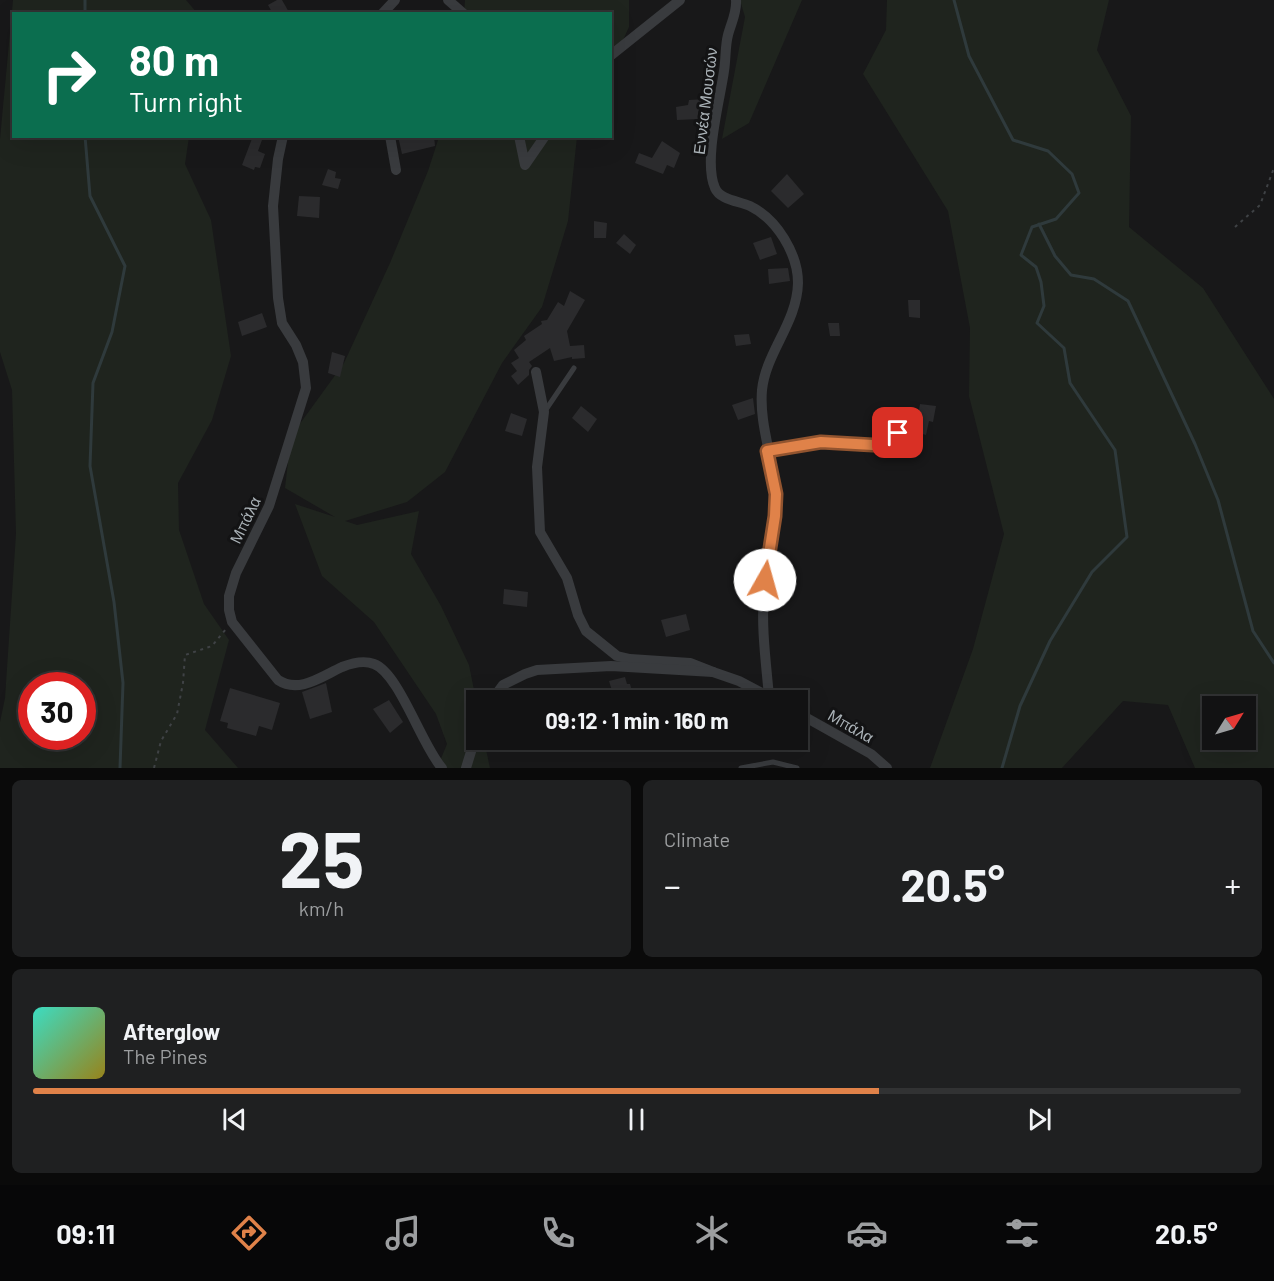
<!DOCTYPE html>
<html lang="en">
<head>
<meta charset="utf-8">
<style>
  body { margin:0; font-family:Barlow,sans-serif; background:#1f2021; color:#f1f3f6; height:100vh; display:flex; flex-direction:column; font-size:22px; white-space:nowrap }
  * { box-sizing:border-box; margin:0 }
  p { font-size:20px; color:#9c9ea0 }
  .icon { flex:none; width:33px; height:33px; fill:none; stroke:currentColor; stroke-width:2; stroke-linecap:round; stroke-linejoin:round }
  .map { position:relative; height:768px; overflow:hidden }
  .panel { display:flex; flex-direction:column; gap:12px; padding:12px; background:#0a0a0a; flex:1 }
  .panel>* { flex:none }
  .guide { position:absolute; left:12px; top:12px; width:600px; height:126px; border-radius:0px; box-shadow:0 6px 24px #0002,0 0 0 2px #313233; background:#0b6e4f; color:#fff; overflow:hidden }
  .needle { width:39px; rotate:53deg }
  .fabs { position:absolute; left:1202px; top:696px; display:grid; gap:12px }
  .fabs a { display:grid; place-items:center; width:54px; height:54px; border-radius:0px; background:#121213; box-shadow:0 6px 24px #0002,0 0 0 2px #313233; font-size:30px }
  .speed { position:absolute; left:18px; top:672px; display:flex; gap:12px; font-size:30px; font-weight:700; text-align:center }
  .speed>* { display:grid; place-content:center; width:78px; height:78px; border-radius:50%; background:#121213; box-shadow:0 6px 24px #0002,0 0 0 2px #313233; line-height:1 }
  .speed .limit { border:9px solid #d22; background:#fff; color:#111 }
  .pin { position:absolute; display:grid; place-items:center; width:51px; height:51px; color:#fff; margin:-26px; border-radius:12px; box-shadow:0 3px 9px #0006 }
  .me { position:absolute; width:66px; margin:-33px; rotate:7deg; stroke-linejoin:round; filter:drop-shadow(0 0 4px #0008) }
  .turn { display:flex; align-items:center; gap:21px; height:126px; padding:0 18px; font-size:27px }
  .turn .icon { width:78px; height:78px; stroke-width:2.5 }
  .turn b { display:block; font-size:42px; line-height:51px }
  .big { font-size:45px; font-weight:700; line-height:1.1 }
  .panel .widget { flex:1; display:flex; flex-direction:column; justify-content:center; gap:9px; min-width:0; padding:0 21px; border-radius:9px; background:#1f2021 }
  .panel .dial { align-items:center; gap:0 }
  .dial b { font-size:78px; line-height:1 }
  .song { display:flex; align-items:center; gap:18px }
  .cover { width:72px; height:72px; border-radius:9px; background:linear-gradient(135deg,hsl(170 70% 55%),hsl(50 70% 35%)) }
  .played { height:6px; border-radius:3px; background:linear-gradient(90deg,#e08249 70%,#313233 70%) }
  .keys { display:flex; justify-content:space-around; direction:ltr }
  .heat { display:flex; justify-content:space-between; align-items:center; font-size:33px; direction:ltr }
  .panel .tiles { flex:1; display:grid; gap:12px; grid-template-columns:1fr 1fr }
  .widget:last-child { grid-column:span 2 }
  .trip { position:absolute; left:466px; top:690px; width:342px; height:60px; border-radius:0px; background:#121213; box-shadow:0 6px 24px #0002,0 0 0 2px #313233; font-weight:700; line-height:60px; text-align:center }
  .tab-bar { display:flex; height:96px; justify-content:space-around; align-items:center; background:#070708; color:#9c9ea0 }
  .tab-bar .icon { width:42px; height:42px }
  .tab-bar .active { color:#e08249 }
  .tab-bar b { font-size:27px; color:#f1f3f6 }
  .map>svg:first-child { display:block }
</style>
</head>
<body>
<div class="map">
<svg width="1274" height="768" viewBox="0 0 1274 768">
  <rect width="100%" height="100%" fill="#181819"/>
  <g fill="#1f241e" fill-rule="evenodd">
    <path d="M13,0H186L197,13L14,14V136L189,137L185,164L211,220L231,356L212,420L178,483L179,530L204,604L229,640L205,730L238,768H0V722L5,698L16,534L12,390L0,352V139ZM32,686H82V736H32Z"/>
    <path d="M465,0H629V27L611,66L610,14H464Z"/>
    <path d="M740,0H802L749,123L722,139L745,17Z"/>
    <path d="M887,0H1109L1097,50L1131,116L1129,227L1203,288L1274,399V768H1195L1168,705L1123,701L1062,768H930L973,649L1004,534L969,396L970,328L948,211L863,74L886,30ZM1245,706V740H1212V706Z"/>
    <path d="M439,137H577L568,221L542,307L502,363L445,472L407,502L345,521L357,525L419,511L411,554L441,606L469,665L477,705V740H484L490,768H437L447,744L436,714L374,622L322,576L295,504L335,517L285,488L291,436L344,363L390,263L428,171Z"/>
  </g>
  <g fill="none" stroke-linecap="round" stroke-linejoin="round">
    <g stroke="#2f3a3c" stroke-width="3">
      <path d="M954,0L969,56L1013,140L1048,151L1072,174L1079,193L1056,219L1032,227L1021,255L1036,267L1041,282L1044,306L1037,323L1064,348L1070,383L1115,450L1127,537L1092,572L1050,641L1020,706L1002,768"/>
      <path d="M85,14V0"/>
      <path d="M85,136L90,196L125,266L112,332L93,383L90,466L114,602L123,683L120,768"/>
      <path d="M1039,224L1055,256L1071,275L1094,279L1128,301L1195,444L1218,500L1253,631L1274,663"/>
    </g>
  </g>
  <g fill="#2b2b2d">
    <path d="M277,0H282L290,14H273L268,5Z"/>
    <path d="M706,99L707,112L698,113L699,119L677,120L676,107L688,105L689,100Z"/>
    <path d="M253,136L262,140L258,151L265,154L260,168L255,167L254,170L242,165Z"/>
    <path d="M398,136H434L435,146L402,154Z"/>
    <path d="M662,141L680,153L674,168L667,165L663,174L635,163L639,153L652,158Z"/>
    <path d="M328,169L336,172L335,178L341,179L338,189L322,185Z"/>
    <path d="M787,174L804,194L788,208L771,191Z"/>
    <path d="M299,196L320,197L319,218L297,216Z"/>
    <path d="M594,221L607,223L606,238H594Z"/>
    <path d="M624,234L636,245L630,254L616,243Z"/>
    <path d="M771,237L777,254L760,260L753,243Z"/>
    <path d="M788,268L790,281L769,284L768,269Z"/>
    <path d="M570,291L585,300L567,331L570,346L584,345L585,358L572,359V357L554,361L550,348L529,362L532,366L529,370V375L518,385L511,376L517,371L511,363L519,358L514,350L526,340L524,336L542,324L541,321L547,320L558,302L564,306Z"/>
    <path d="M908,300H920V318L909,317Z"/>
    <path d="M262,313L267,327L242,336L238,322Z"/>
    <path d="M828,323H839L840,336H830Z"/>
    <path d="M749,334L751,344L736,346L734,335Z"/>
    <path d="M332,352L345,356L340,377L328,373Z"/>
    <path d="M753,398L755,414L738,420L732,405Z"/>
    <path d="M920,404L936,406L933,422L929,421L926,435L912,431L914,421H917Z"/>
    <path d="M581,406L597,419L588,432L572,418Z"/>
    <path d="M511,413L527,419L522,436L505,431Z"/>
    <path d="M504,589L528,592L527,607L503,604Z"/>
    <path d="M686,614L690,630L666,637L661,620Z"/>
    <path d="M625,677L627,684H630L634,698L629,700H615L609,681Z"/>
    <path d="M326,683L332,712L310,719L302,692Z"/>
    <path d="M230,688L280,703L272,730L259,726L256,736L227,728L228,723L220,721Z"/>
    <path d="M389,700L403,722L390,733L373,709Z"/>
  </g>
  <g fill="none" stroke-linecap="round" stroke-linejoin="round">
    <g stroke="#3f4245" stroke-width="2" stroke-dasharray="3 4.5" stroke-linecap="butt">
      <path d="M1235,227L1260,205L1274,168"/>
      <path d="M154,768L161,741L177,714L183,683L185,655L212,646L226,629"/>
    </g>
    <g stroke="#393b3e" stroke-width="5">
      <path d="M545,411L574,368"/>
      <path d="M769,450L821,442L873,445L881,444L899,433"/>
      <path d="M741,768L773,762L797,768"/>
    </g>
    <g stroke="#393b3e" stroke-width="10">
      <path d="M448,0L464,14"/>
      <path d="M736,0C737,13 731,23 728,35C725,46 726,59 724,71C720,100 703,161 715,188C720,200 739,201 750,206C777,219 798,254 798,283C797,323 766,352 762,390C759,426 774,459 775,494C777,526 766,560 764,593C761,627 766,662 769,697"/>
      <path d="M382,14L395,0"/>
      <path d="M610,56L680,0"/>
      <path d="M283,136L278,159L273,206L278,298L282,323L296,345L303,362L306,388L269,506L236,573L229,596V610L232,622L278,680C299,694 322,676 342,667C352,663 364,660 374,664C399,673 422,746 442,768"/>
      <path d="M390,136L396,170"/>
      <path d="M519,136L525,165L545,136"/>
      <path d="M536,372L544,412L537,467L540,532L567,578L578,615L586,631L617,656L630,659L690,663L713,672"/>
      <path d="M492,700L503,685L525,674L537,670L611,666L713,672L739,681L775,700"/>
      <path d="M798,713L871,754L887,768"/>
      <path d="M466,768L477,732"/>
    </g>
  </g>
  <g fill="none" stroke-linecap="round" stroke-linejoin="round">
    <defs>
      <path id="route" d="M765,580L775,516L776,494L767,451L821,442L873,445L880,444L898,433"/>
    </defs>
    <use href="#route" stroke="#92542f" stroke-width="15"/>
    <use href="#route" stroke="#e08249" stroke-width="10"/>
  </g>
  <g text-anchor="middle" stroke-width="6" stroke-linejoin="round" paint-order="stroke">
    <g font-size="16" fill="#abb3b8" stroke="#131314">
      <text transform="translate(705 101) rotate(-83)" y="6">Εννέα Μουσών</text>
      <text transform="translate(245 520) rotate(-64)" y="6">Μπάλα</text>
      <text transform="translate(851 726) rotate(30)" y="6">Μπάλα</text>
    </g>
  </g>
</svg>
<div class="fabs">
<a><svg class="needle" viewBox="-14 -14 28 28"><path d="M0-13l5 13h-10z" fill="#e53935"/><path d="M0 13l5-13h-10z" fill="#9c9ea0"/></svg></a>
</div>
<div class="speed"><div class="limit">30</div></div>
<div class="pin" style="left:898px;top:433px;background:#d93025"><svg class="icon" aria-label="arrive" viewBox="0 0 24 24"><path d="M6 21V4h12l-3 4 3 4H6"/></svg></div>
<svg class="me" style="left:765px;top:580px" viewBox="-20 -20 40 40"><circle r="19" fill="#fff"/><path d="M0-13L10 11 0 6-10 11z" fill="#e08249"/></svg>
<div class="trip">09:12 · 1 min · 160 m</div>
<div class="guide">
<div class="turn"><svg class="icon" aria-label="right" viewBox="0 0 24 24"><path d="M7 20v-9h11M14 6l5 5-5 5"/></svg><div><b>80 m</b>Turn right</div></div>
</div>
</div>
<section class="panel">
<div class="tiles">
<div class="widget dial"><b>25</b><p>km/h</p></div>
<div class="widget"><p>Climate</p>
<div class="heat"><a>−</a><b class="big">20.5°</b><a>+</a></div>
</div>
<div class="widget">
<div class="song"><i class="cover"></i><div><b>Afterglow</b><p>The Pines</p></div></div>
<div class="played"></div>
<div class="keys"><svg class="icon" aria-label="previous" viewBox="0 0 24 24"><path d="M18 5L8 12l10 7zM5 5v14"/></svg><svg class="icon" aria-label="pause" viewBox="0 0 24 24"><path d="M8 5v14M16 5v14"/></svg><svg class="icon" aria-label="next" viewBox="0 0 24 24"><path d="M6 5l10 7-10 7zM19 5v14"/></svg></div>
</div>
</div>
</section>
<nav class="tab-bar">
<b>09:11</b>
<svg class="icon active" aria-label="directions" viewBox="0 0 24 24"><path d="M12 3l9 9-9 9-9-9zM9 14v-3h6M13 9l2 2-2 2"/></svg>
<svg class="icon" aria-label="music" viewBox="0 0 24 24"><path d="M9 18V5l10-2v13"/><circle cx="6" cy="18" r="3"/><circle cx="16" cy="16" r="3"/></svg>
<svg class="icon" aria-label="phone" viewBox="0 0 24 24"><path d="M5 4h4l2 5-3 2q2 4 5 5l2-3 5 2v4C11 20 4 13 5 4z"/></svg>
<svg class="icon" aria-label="climate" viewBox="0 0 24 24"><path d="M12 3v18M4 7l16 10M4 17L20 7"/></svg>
<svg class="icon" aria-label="car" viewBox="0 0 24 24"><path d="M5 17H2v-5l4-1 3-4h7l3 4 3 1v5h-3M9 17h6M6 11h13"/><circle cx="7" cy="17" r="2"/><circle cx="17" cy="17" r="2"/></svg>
<svg class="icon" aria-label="filters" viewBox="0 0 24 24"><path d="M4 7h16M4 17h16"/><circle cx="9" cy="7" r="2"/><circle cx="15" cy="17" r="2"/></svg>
<b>20.5°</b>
</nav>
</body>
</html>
